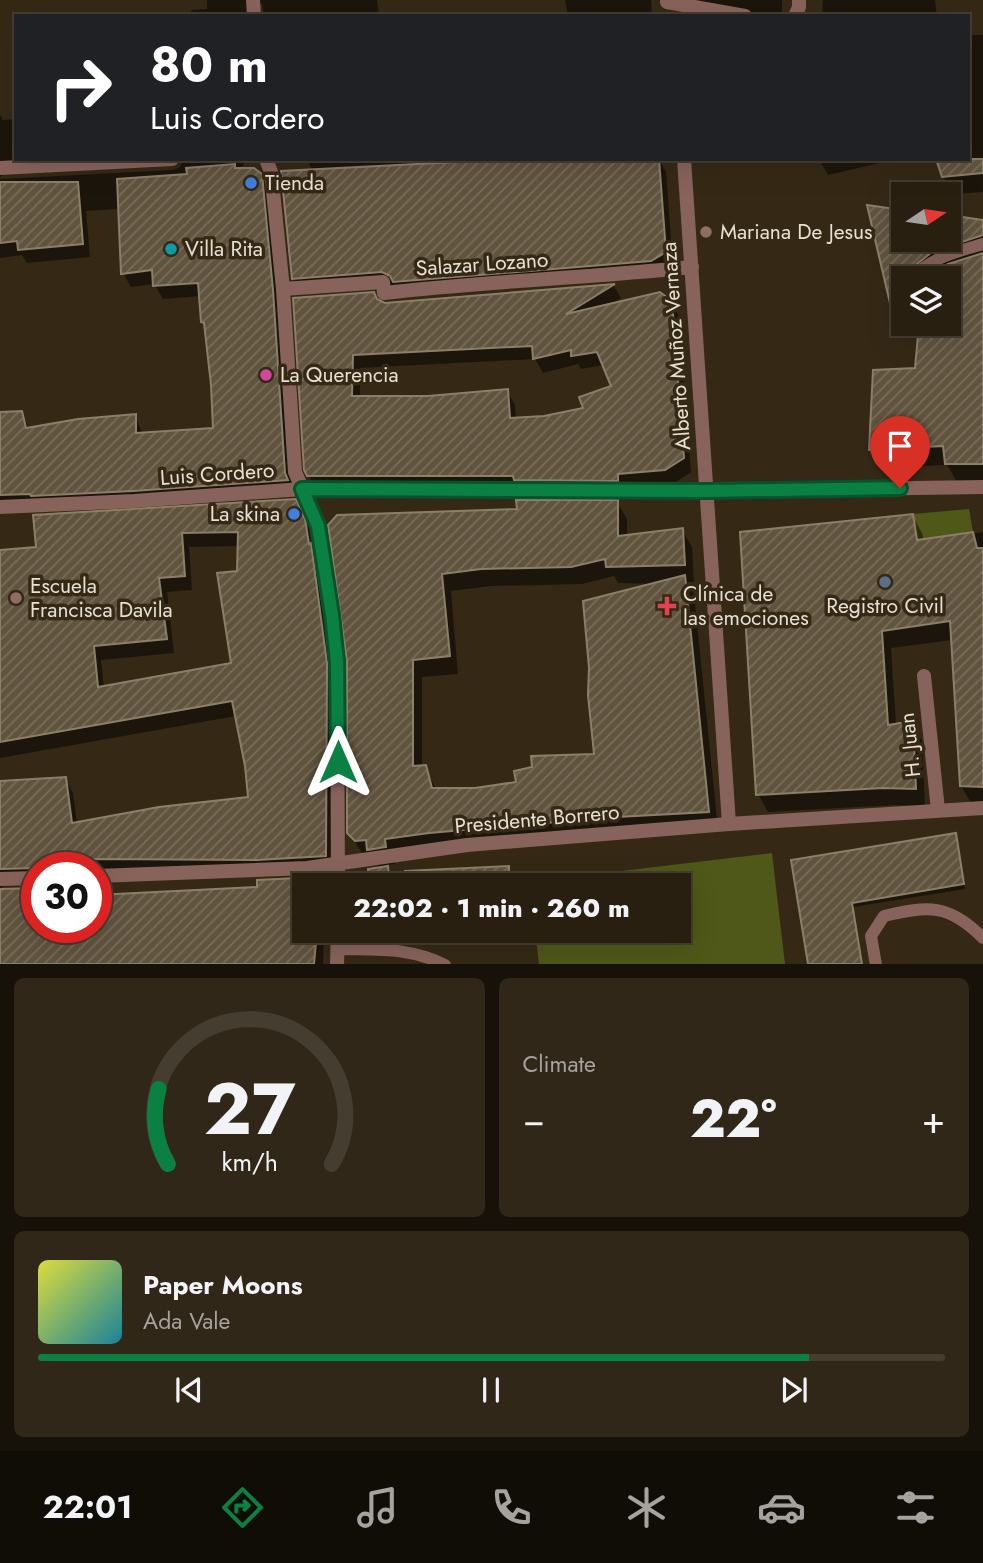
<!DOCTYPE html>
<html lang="en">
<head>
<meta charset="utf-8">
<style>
  body { margin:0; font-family:Jost,sans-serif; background:#302719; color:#f1f3f6; height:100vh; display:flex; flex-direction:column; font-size:26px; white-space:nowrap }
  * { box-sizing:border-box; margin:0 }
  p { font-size:23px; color:#a5a29f }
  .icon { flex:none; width:38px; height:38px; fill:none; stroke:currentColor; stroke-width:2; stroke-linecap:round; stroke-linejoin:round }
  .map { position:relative; height:964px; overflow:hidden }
  .sheet { display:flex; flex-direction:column; gap:14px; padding:14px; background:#161109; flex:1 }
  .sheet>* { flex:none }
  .hud { position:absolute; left:14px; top:14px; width:956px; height:147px; border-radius:0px; box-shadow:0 7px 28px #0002,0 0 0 2px #443d30; background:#202124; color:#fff; overflow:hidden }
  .needle { width:46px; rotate:77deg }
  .tools { position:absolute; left:891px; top:182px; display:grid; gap:14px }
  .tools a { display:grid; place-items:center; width:70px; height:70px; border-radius:0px; background:#281f10; box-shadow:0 7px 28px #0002,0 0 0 2px #443d30; font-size:35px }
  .speed { position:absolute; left:21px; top:852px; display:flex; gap:14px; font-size:35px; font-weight:700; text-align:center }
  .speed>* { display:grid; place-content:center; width:91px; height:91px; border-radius:50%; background:#281f10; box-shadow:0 7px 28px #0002,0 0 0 2px #443d30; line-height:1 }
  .speed .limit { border:10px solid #d22; background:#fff; color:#111 }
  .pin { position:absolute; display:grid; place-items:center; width:60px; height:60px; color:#fff; margin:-72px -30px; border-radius:50% 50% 50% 0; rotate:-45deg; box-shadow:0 0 7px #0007 }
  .pin .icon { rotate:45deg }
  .me { position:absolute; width:77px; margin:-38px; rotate:0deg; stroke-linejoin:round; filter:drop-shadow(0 0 5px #0008) }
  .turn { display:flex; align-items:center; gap:24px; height:147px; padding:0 21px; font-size:32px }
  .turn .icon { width:91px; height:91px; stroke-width:2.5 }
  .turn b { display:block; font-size:49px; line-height:60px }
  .big { font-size:52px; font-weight:800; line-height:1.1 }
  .sheet .widget { flex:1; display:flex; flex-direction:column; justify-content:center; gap:10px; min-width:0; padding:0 24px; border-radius:10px; background:#302719 }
  .sheet .dial { align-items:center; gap:0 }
  .dial svg { height:182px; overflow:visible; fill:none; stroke:#443d30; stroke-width:7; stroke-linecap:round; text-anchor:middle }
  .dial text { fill:#f1f3f6; stroke:none }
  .song { display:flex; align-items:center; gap:21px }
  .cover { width:84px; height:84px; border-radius:10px; background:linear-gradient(135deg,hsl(60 70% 55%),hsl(190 70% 35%)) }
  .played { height:7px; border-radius:4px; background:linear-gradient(90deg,#0b8043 85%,#443d30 85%) }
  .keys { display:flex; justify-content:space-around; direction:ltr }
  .heat { display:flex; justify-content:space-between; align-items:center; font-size:38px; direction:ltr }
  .sheet .tiles { flex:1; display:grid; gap:14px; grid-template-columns:1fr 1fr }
  .widget:last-child { grid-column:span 2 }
  .trip { position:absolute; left:292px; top:873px; width:399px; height:70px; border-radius:0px; background:#281f10; box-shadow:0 7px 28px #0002,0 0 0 2px #443d30; font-weight:800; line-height:70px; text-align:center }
  .tab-bar { display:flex; height:112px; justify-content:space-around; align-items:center; background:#100c06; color:#a5a29f }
  .tab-bar .icon { width:49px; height:49px }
  .tab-bar .on { color:#0b8043 }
  .tab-bar b { font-size:32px; color:#f1f3f6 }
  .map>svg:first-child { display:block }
</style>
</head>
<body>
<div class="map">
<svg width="983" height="965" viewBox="0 0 983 965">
  <defs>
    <pattern id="grass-dots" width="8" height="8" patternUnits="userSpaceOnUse" patternTransform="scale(1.75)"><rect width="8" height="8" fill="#4f5818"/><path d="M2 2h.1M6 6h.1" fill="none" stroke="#687039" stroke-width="1.8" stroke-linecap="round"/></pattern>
    <pattern id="building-hatch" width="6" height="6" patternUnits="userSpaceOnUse" patternTransform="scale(1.75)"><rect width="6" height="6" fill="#61543f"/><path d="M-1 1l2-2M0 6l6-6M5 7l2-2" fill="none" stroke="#786c5a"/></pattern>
  </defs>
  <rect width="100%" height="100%" fill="#352916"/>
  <path fill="url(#grass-dots)" d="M357,931H403L402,941L357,935Z"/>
  <g fill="#4f5818">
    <path d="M969,509L973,532L917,540L913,514Z"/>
    <path d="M772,853L785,964H539L535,931H679V886H529V882Z"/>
  </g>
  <g fill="#0007" fill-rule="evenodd">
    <path d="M207,0H377L379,13H383L384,16H264L262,3L251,11V16H193L191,10L207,9Z"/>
    <path d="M565,0H651L652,16H568Z"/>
    <path d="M691,0H782V16H711Z"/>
    <path d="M823,0H935L937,16H822Z"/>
    <path d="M968,35H983V192L954,194L943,176L968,159Z"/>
    <path d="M0,115L3,120L16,119V159H247L240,170L260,175L269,190L280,305L292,488L0,509V413H21L30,429L135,416L143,434L214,430L213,385L201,296L163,299L154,284L131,287L123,273L120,209L86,211L90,257L27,263L22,255L0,258V179L173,170L179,168L182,163L8,172L0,177Z"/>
    <path d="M306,159H659L666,172L673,266L301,292L293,278L314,172Z"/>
    <path d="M819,159H897L828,175Z"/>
    <path d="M903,211V240H948L983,221V482H957L947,465L881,468L871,450L917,370L920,332L904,329L893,310ZM903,278H948V324H903Z"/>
    <path d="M614,286L621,298L610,305L671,302L679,316L691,472L673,484L625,487L317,490L309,476L295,300L377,301L385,304ZM535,359L543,373L578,364L581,369L604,365L613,387L585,410L544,417L516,419L515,405L507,391L428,398L360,397V368Z"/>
    <path d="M295,501L312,535L335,678L333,870L101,882L96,885V868H37V882L8,883L0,888V783L65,779L73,793L77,824L250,799L247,766L236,716L0,758V552L38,549ZM239,546L233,665L104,688L101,660L174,653L167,592L192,590L189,547Z"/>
    <path d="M617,502L627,519V537L682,530L692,547L694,582H687L694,594L718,829L394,856L395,864L386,865L390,873L508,868L510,872L511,886H370L380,869L373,858H366L360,850L349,832L348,661L329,525ZM614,576L618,583L654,584L596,756L518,783L475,790L436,789L425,767H422V677L458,674L451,591L491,586L582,584Z"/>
    <path d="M912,515L922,533L924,541L983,532V804L971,803L961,786L952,640L891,648L896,725L912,723L922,741L925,806L893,805L768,812L758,794Z"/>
    <path d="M955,835L965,889L853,907L863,965H810L793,862Z"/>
    <path d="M298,880L304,887V931H324L323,965H0V890L37,928H96V887H99L105,896L259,889Z"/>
  </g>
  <g fill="url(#building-hatch)" stroke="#8c7f68" stroke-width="2" fill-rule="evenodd">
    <path d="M515,159H659L666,252L651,261L393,282L390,276L382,272L292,279L281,171Z"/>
    <path d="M936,159H983V173L942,177Z"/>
    <path d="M235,164V168H254L262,174L273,290L285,473L288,480L133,491L31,496L30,494L0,495V412L22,411L26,428L78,419L136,414V433L213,428L211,385L204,323L201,322L198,283L153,286L152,270L121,274L117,179L187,174L186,168Z"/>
    <path d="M0,182H78L83,244L18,250L17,241L0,243Z"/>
    <path d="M867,205L903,210V240H948V215L983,220V235L932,252L907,272L903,278V328L896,329Z"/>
    <path d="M983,253V464H945L943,446L869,450L873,370L915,368L919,324H948V278H925L948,264Z"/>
    <path d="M615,284L566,314L660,292L672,301L684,458L665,470L618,474V481L514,480L513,476H307L304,470L293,298L374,292L377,299L385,303ZM532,346L533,359L571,350V356L597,352L611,386L579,397L583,408L544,416L510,418L508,389L428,396H352L353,355Z"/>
    <path d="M296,499L305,519L309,544L311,543L327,663L326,856L257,860L96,859L37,862V868L0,869V781L66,777L72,823L159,807L248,797L245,766L232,701L0,742V550L36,547L33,515ZM238,532L237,571L217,573L231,663L98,687L94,646L167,639L159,578L185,576L182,533Z"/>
    <path d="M516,500H618V536L683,528L685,565L606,567L605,559L571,567L481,569L442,574L450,656L413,660V766L426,765L432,788H475L516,782L514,771L532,767L531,756L594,754L588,695L589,668L583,601L685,575L709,812L617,817L429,833L385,839L386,847L367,850L366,840L355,841L347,833V662L328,525L337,515L517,509Z"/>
    <path d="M913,514L917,540L973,532L977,548H983V787L960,786L950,621L882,631L888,725L913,721L916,789L883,788L756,795L740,532Z"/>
    <path d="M956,833L964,884L852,903L862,964H808L791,860Z"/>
    <path d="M388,866L390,886H368V869Z"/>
    <path d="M509,866V886H406L405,871Z"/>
    <path d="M298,878L304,885V931H317L314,964H0V889L37,888V928H96V895L257,887V880Z"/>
  </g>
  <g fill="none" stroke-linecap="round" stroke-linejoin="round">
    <g stroke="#88635c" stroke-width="12">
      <path d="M913,278C929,258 959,251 983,244"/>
      <path d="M338,949C376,950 411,947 445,965"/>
      <path d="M876,965L871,936L884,916C929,906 948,903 983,938"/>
    </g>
    <g stroke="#88635c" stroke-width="14">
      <path d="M253,0L254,16"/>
      <path d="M667,2L745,16"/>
      <path d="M795,16L799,7V0"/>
      <path d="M266,159L271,172L283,289L295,472L318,526L337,662L338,886"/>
      <path d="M684,159L729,824"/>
      <path d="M0,168L172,159"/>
      <path d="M283,289L383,282L384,293C487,281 590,278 692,267"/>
      <path d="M0,507L134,501L302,489L706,491L983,487"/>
      <path d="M924,676L938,810"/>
      <path d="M96,876L307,868L467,845L729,824L983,808"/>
      <path d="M0,879L37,878"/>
      <path d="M337,965L338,931"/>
    </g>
  </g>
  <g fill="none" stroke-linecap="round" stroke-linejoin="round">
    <defs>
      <path id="route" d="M338,762L337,662L332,615L318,526L302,489L706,491L900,488"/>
    </defs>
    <use href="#route" stroke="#07532c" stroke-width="18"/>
    <use href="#route" stroke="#0b8043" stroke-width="12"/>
  </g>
  <g fill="#3f7fe0" stroke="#352916" stroke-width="2.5">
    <circle cx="251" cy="183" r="7"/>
    <circle cx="294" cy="514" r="7"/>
  </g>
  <g fill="#8d6e63" stroke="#352916" stroke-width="2.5">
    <circle cx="706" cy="232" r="7"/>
    <circle cx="16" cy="598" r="7"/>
  </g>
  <circle fill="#0f9aa8" stroke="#352916" stroke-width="2.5" cx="171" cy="249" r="7"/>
  <circle fill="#d1479c" stroke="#352916" stroke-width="2.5" cx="266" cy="375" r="7"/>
  <circle fill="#5c6f8a" stroke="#352916" stroke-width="2.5" cx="885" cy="582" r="7"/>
  <path fill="#e0444e" stroke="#352916" stroke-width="2.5" d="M663.5 595.5h7v7h7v7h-7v7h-7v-7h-7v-7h7z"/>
  <g text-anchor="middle" stroke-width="7" stroke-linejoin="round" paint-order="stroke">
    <g font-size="21" fill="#e7e0d3" stroke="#352916" text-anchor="start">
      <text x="265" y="190">Tienda</text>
      <text x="720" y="239">Mariana De Jesus</text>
      <text x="185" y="256">Villa Rita</text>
      <text x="280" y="382">La Querencia</text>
      <text x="280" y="521" text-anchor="end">La skina</text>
      <text x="30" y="593">Escuela<tspan x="30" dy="24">Francisca Davila</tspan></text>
      <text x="683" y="601">Clínica de<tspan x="683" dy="24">las emociones</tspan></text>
      <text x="885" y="613" text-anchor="middle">Registro Civil</text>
    </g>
    <g font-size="21" fill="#e7e0d3" stroke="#352916">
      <text transform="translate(482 264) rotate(-4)" y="7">Salazar Lozano</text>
      <text transform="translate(676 346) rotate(-94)" y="7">Alberto Muñoz Vernaza</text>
      <text transform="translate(217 474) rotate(-4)" y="7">Luis Cordero</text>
      <text transform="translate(910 745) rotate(-96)" y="7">H. Juan</text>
      <text transform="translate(537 819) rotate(-5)" y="7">Presidente Borrero</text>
    </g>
  </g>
</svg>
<div class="tools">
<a><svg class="needle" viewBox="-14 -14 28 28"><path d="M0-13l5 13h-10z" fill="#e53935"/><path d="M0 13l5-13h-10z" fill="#a5a29f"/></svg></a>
<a><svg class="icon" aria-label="layers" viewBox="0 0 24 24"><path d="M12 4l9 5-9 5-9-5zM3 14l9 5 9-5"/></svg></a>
</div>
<div class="speed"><div class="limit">30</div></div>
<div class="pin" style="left:900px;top:488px;background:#d93025"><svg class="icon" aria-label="arrive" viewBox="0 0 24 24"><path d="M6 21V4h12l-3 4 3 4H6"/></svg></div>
<svg class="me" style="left:338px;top:762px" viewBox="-20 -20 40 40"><path d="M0-17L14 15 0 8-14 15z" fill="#0b8043" stroke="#fff" stroke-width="4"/></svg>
<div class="trip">22:02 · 1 min · 260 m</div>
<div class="hud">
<div class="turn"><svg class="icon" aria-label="right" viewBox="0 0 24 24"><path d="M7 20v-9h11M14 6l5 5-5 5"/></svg><div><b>80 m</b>Luis Cordero</div></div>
</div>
</div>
<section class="sheet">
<div class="tiles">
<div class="widget dial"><svg viewBox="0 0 100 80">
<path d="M14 69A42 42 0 1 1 86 69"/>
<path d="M14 69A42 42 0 0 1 10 36" stroke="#0b8043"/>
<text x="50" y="56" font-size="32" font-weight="700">27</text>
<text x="50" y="72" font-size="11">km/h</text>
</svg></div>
<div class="widget"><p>Climate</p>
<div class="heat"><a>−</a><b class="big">22°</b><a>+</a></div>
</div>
<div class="widget">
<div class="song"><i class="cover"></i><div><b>Paper Moons</b><p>Ada Vale</p></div></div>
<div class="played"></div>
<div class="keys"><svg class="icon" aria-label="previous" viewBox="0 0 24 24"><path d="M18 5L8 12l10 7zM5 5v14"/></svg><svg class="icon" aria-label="pause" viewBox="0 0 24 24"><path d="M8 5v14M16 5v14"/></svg><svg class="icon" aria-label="next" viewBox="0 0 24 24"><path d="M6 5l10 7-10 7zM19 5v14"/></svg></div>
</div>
</div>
</section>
<nav class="tab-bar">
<b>22:01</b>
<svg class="icon on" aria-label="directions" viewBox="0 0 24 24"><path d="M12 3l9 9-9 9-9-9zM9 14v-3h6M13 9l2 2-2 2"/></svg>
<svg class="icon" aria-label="music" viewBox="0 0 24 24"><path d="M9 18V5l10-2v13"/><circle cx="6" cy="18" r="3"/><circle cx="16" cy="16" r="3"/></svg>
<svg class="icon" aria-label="phone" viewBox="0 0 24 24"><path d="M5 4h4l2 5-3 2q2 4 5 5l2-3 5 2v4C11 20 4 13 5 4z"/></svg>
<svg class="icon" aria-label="climate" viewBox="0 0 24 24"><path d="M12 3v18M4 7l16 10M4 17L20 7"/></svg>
<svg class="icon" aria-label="car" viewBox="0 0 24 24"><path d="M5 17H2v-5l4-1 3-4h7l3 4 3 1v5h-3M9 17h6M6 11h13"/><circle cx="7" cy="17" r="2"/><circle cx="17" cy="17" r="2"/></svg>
<svg class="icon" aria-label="filters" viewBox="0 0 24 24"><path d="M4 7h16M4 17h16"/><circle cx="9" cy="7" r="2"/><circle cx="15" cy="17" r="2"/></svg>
</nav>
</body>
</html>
